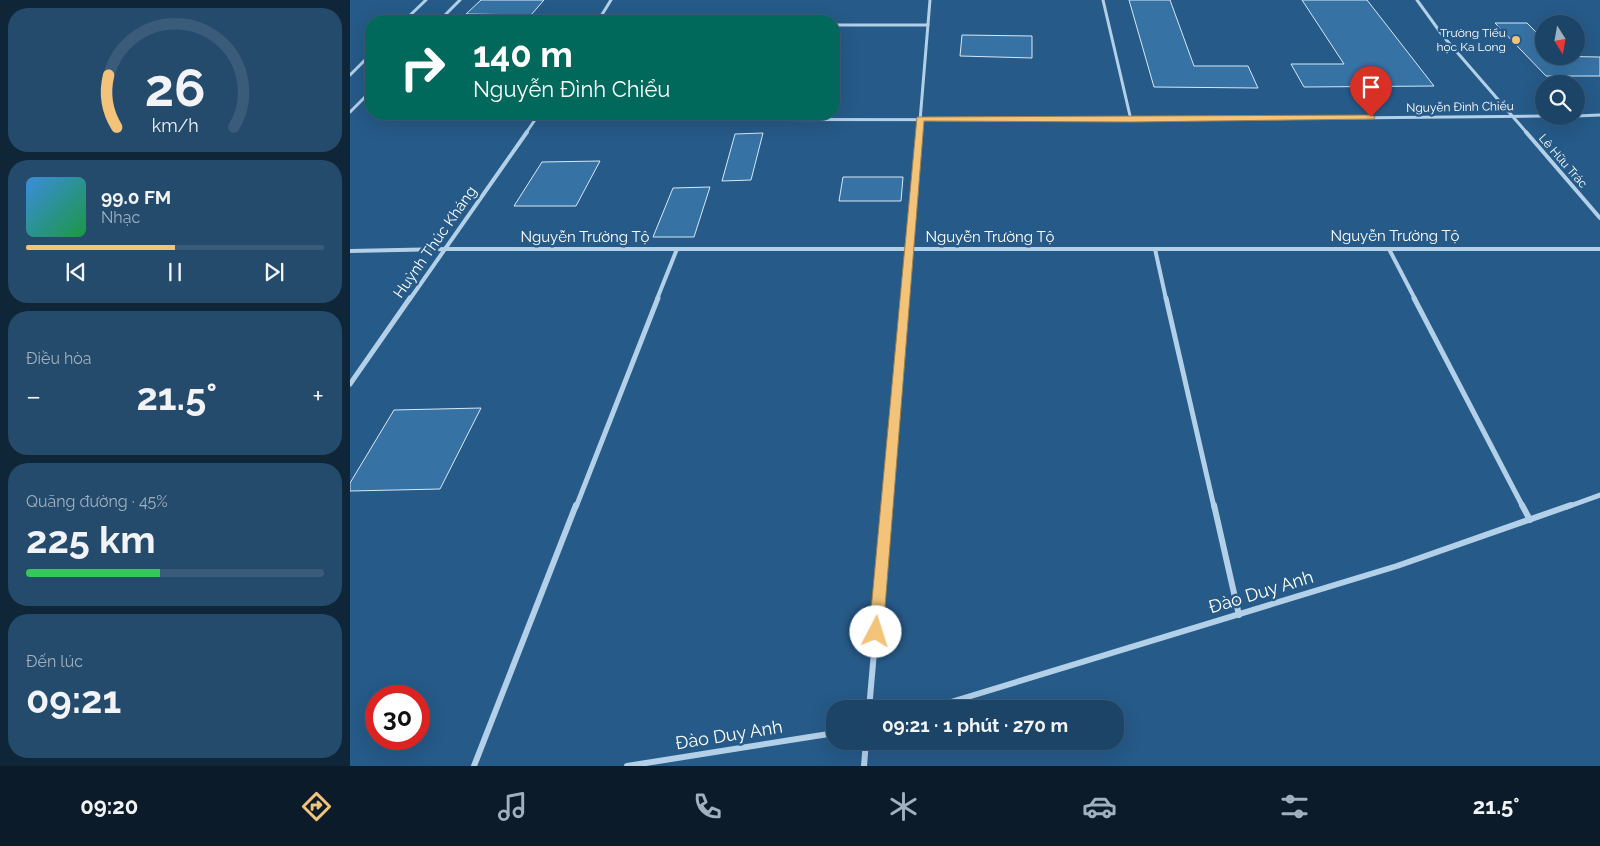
<!DOCTYPE html>
<html lang="vi">
<head>
<meta charset="utf-8">
<style>
  body { margin:0; font-family:Raleway,sans-serif; background:#254b6c; color:#f1f3f6; height:100vh; display:flex; flex-direction:column; font-size:19px; white-space:nowrap }
  * { box-sizing:border-box; margin:0 }
  p { font-size:16px; color:#a0b0bf }
  .icon { flex:none; width:28px; height:28px; fill:none; stroke:currentColor; stroke-width:2; stroke-linecap:round; stroke-linejoin:round }
  .map { position:relative; flex:1; overflow:hidden }
  .sheet { display:flex; flex-direction:column; gap:8px; padding:8px; background:#0f2538; width:350px }
  .sheet>* { flex:none }
  .hud { position:absolute; left:15px; top:15px; width:475px; height:105px; border-radius:20px; box-shadow:0 5px 20px #0002,0 0 0 1px #3a5c7a; background:#00695c; color:#fff; overflow:hidden }
  .needle { width:32px; rotate:169deg }
  .tools { position:absolute; left:1185px; top:15px; display:grid; gap:10px }
  .tools a { display:grid; place-items:center; width:50px; height:50px; border-radius:50%; background:#1c4466; box-shadow:0 5px 20px #0002,0 0 0 1px #3a5c7a; font-size:25px }
  .speed { position:absolute; left:15px; top:685px; display:flex; gap:10px; font-size:25px; font-weight:700; text-align:center }
  .speed>* { display:grid; place-content:center; width:65px; height:65px; border-radius:50%; background:#1c4466; box-shadow:0 5px 20px #0002,0 0 0 1px #3a5c7a; line-height:1 }
  .speed .limit { border:8px solid #d22; background:#fff; color:#111 }
  .pin { position:absolute; display:grid; place-items:center; width:42px; height:42px; color:#fff; margin:-51px -21px; border-radius:50% 50% 50% 0; rotate:-45deg; box-shadow:0 0 5px #0007 }
  .pin .icon { rotate:45deg }
  .me { position:absolute; width:55px; margin:-28px; rotate:5deg; stroke-linejoin:round; filter:drop-shadow(0 0 4px #0008) }
  .turn { display:flex; align-items:center; gap:18px; height:105px; padding:0 25px; font-size:22px }
  .turn .icon { width:65px; height:65px; stroke-width:2.5 }
  .turn b { display:block; font-size:35px; line-height:42px }
  .big { font-size:38px; font-weight:700; line-height:1.1 }
  .sheet .tile { flex:1; display:flex; flex-direction:column; justify-content:center; gap:8px; min-width:0; padding:0 18px; border-radius:20px; background:#254b6c }
  .sheet .dial { align-items:center; gap:0 }
  .dial svg { height:130px; overflow:visible; fill:none; stroke:#3a5c7a; stroke-width:7; stroke-linecap:round; text-anchor:middle }
  .dial text { fill:#f1f3f6; stroke:none }
  .song { display:flex; align-items:center; gap:15px }
  .cover { width:60px; height:60px; border-radius:8px; background:linear-gradient(135deg,hsl(210 70% 55%),hsl(140 70% 35%)) }
  .played { height:5px; border-radius:2px; background:linear-gradient(90deg,#f2c378 50%,#3a5c7a 50%) }
  .keys { display:flex; justify-content:space-around; direction:ltr }
  .heat { display:flex; justify-content:space-between; align-items:center; font-size:28px; direction:ltr }
  .charge { height:8px; border-radius:4px; background:linear-gradient(90deg,#34c759 45%,#3a5c7a 0) }
  .trip { position:absolute; left:476px; top:700px; width:298px; height:50px; border-radius:20px; background:#1c4466; box-shadow:0 5px 20px #0002,0 0 0 1px #3a5c7a; font-weight:700; line-height:50px; text-align:center }
  .dock { display:flex; height:80px; justify-content:space-around; align-items:center; background:#0b1b29; color:#a0b0bf }
  .dock .icon { width:35px; height:35px }
  .dock .on { color:#f2c378 }
  .dock b { font-size:22px; color:#f1f3f6 }
  main { display:flex; flex:1; min-height:0 }
  .map>svg:first-child { display:block }
</style>
</head>
<body>
<main>
<section class="sheet">
<div class="tile dial"><svg viewBox="0 0 100 80">
<path d="M14 69A42 42 0 1 1 86 69"/>
<path d="M14 69A42 42 0 0 1 9 37" stroke="#f2c378"/>
<text x="50" y="56" font-size="32" font-weight="700">26</text>
<text x="50" y="72" font-size="11">km/h</text>
</svg></div>
<div class="tile">
<div class="song"><i class="cover"></i><div><b>99.0 FM</b><p>Nhạc</p></div></div>
<div class="played"></div>
<div class="keys"><svg class="icon" aria-label="previous" viewBox="0 0 24 24"><path d="M18 5L8 12l10 7zM5 5v14"/></svg><svg class="icon" aria-label="pause" viewBox="0 0 24 24"><path d="M8 5v14M16 5v14"/></svg><svg class="icon" aria-label="next" viewBox="0 0 24 24"><path d="M6 5l10 7-10 7zM19 5v14"/></svg></div>
</div>
<div class="tile"><p>Điều hòa</p>
<div class="heat"><a>−</a><b class="big">21.5°</b><a>+</a></div>
</div>
<div class="tile"><p>Quãng đường · 45%</p><b class="big">225 km</b><div class="charge"></div></div>
<div class="tile"><p>Đến lúc</p><b class="big">09:21</b></div>
</section>
<div class="map">
<svg width="1250" height="766" viewBox="0 0 1250 766">
  <rect width="100%" height="100%" fill="#265a88"/>
  <g fill="#3772a4" stroke="#d7e8f7">
    <path d="M131,0H194L181,15L116,14Z"/>
    <path d="M779,0H820L844,66H898L908,88L804,87Z"/>
    <path d="M952,0H1017L1084,86L954,87L941,64H994Z"/>
    <path d="M1145,23H1177L1194,40V56L1250,57V76H1196Z"/>
    <path d="M612,35L682,36V58L610,56Z"/>
    <path d="M413,133L401,180L372,181L385,134Z"/>
    <path d="M250,161L226,206H164L192,162Z"/>
    <path d="M493,177H553L551,201H489Z"/>
    <path d="M360,187L344,237H303L323,188Z"/>
    <path d="M131,408L90,489L0,491V483L44,410Z"/>
  </g>
  <g fill="none" stroke-linecap="round" stroke-linejoin="round">
    <g stroke="#b3d0e9" stroke-width="3">
      <path d="M753,0L781,120"/>
      <path d="M1067,0L1093,36L1177,133"/>
      <path d="M54,21L76,0"/>
      <path d="M89,21L110,0"/>
      <path d="M248,21L261,0"/>
      <path d="M484,25H578"/>
      <path d="M0,75L21,54"/>
      <path d="M0,112L21,91"/>
      <path d="M1226,116L1250,115"/>
      <path d="M186,119L781,120L1194,116"/>
      <path d="M176,133L189,114"/>
      <path d="M569,133L580,0"/>
    </g>
    <g stroke="#b3d0e9" stroke-width="4">
      <path d="M1176,132L1250,218"/>
      <path d="M805,249L816,299"/>
      <path d="M1039,249L1065,299"/>
      <path d="M0,251L96,249H1250"/>
      <path d="M60,299L177,132"/>
      <path d="M307,299L327,249"/>
      <path d="M554,299L569,132"/>
    </g>
    <g stroke="#b3d0e9" stroke-width="5">
      <path d="M816,298L864,507"/>
      <path d="M1064,298L1173,507"/>
      <path d="M0,384L60,298"/>
      <path d="M226,507L308,298"/>
      <path d="M536,507L554,298"/>
      <path d="M1217,507L1250,495"/>
    </g>
    <g stroke="#b3d0e9" stroke-width="6">
      <path d="M864,505L889,615"/>
      <path d="M1172,505L1180,520"/>
      <path d="M519,709L537,505"/>
      <path d="M578,709L1047,566L1221,505"/>
      <path d="M124,766L226,505"/>
      <path d="M277,766L485,733"/>
      <path d="M514,766L516,741"/>
    </g>
  </g>
  <path fill="#f2c378" stroke="#9d7f4e" d="M1021,115L1025,117L1024,119L781,122L574,121L533,632L531,637L526,639L521,637L519,632L567,117Z"/>
  <circle fill="#f2c378" stroke="#265a88" stroke-width="2" cx="1166" cy="40" r="5"/>
  <g text-anchor="middle" stroke-width="5" stroke-linejoin="round" paint-order="stroke">
    <g font-size="12" fill="#fff" stroke="#265a88" text-anchor="end">
      <text x="1156" y="37">Trường Tiểu<tspan x="1156" dy="14">học Ka Long</tspan></text>
    </g>
    <g font-size="12" fill="#fff" stroke="#265a88">
      <text transform="translate(1110 107) rotate(-1)" y="4">Nguyễn Đình Chiểu</text>
      <text transform="translate(1213 161) rotate(49)" y="4">Lê Hữu Trác</text>
    </g>
    <g font-size="15" fill="#fff" stroke="#265a88">
      <text x="1045" y="241">Nguyễn Trường Tộ</text>
      <text x="235" y="242">Nguyễn Trường Tộ</text>
      <text x="640" y="242">Nguyễn Trường Tộ</text>
      <text transform="translate(85 242) rotate(-55)" y="5">Huỳnh Thúc Kháng</text>
    </g>
    <g font-size="18" fill="#fff" stroke="#265a88">
      <text transform="translate(911 592) rotate(-17)" y="6">Đào Duy Anh</text>
      <text transform="translate(379 735) rotate(-9)" y="6">Đào Duy Anh</text>
    </g>
  </g>
</svg>
<div class="tools">
<a><svg class="needle" viewBox="-14 -14 28 28"><path d="M0-13l5 13h-10z" fill="#e53935"/><path d="M0 13l5-13h-10z" fill="#a0b0bf"/></svg></a>
<a><svg class="icon" aria-label="search" viewBox="0 0 24 24"><circle cx="10" cy="10" r="6"/><path d="M15 15l6 6"/></svg></a>
</div>
<div class="speed"><div class="limit">30</div></div>
<div class="pin" style="left:1021px;top:117px;background:#d93025"><svg class="icon" aria-label="arrive" viewBox="0 0 24 24"><path d="M6 21V4h12l-3 4 3 4H6"/></svg></div>
<svg class="me" style="left:526px;top:632px" viewBox="-20 -20 40 40"><circle r="19" fill="#fff"/><path d="M0-13L10 11 0 6-10 11z" fill="#f2c378"/></svg>
<div class="trip">09:21 · 1 phút · 270 m</div>
<div class="hud">
<div class="turn"><svg class="icon" aria-label="right" viewBox="0 0 24 24"><path d="M7 20v-9h11M14 6l5 5-5 5"/></svg><div><b>140 m</b>Nguyễn Đình Chiểu</div></div>
</div>
</div>
</main>
<nav class="dock">
<b>09:20</b>
<svg class="icon on" aria-label="directions" viewBox="0 0 24 24"><path d="M12 3l9 9-9 9-9-9zM9 14v-3h6M13 9l2 2-2 2"/></svg>
<svg class="icon" aria-label="music" viewBox="0 0 24 24"><path d="M9 18V5l10-2v13"/><circle cx="6" cy="18" r="3"/><circle cx="16" cy="16" r="3"/></svg>
<svg class="icon" aria-label="phone" viewBox="0 0 24 24"><path d="M5 4h4l2 5-3 2q2 4 5 5l2-3 5 2v4C11 20 4 13 5 4z"/></svg>
<svg class="icon" aria-label="climate" viewBox="0 0 24 24"><path d="M12 3v18M4 7l16 10M4 17L20 7"/></svg>
<svg class="icon" aria-label="car" viewBox="0 0 24 24"><path d="M5 17H2v-5l4-1 3-4h7l3 4 3 1v5h-3M9 17h6M6 11h13"/><circle cx="7" cy="17" r="2"/><circle cx="17" cy="17" r="2"/></svg>
<svg class="icon" aria-label="filters" viewBox="0 0 24 24"><path d="M4 7h16M4 17h16"/><circle cx="9" cy="7" r="2"/><circle cx="15" cy="17" r="2"/></svg>
<b>21.5°</b>
</nav>
</body>
</html>
